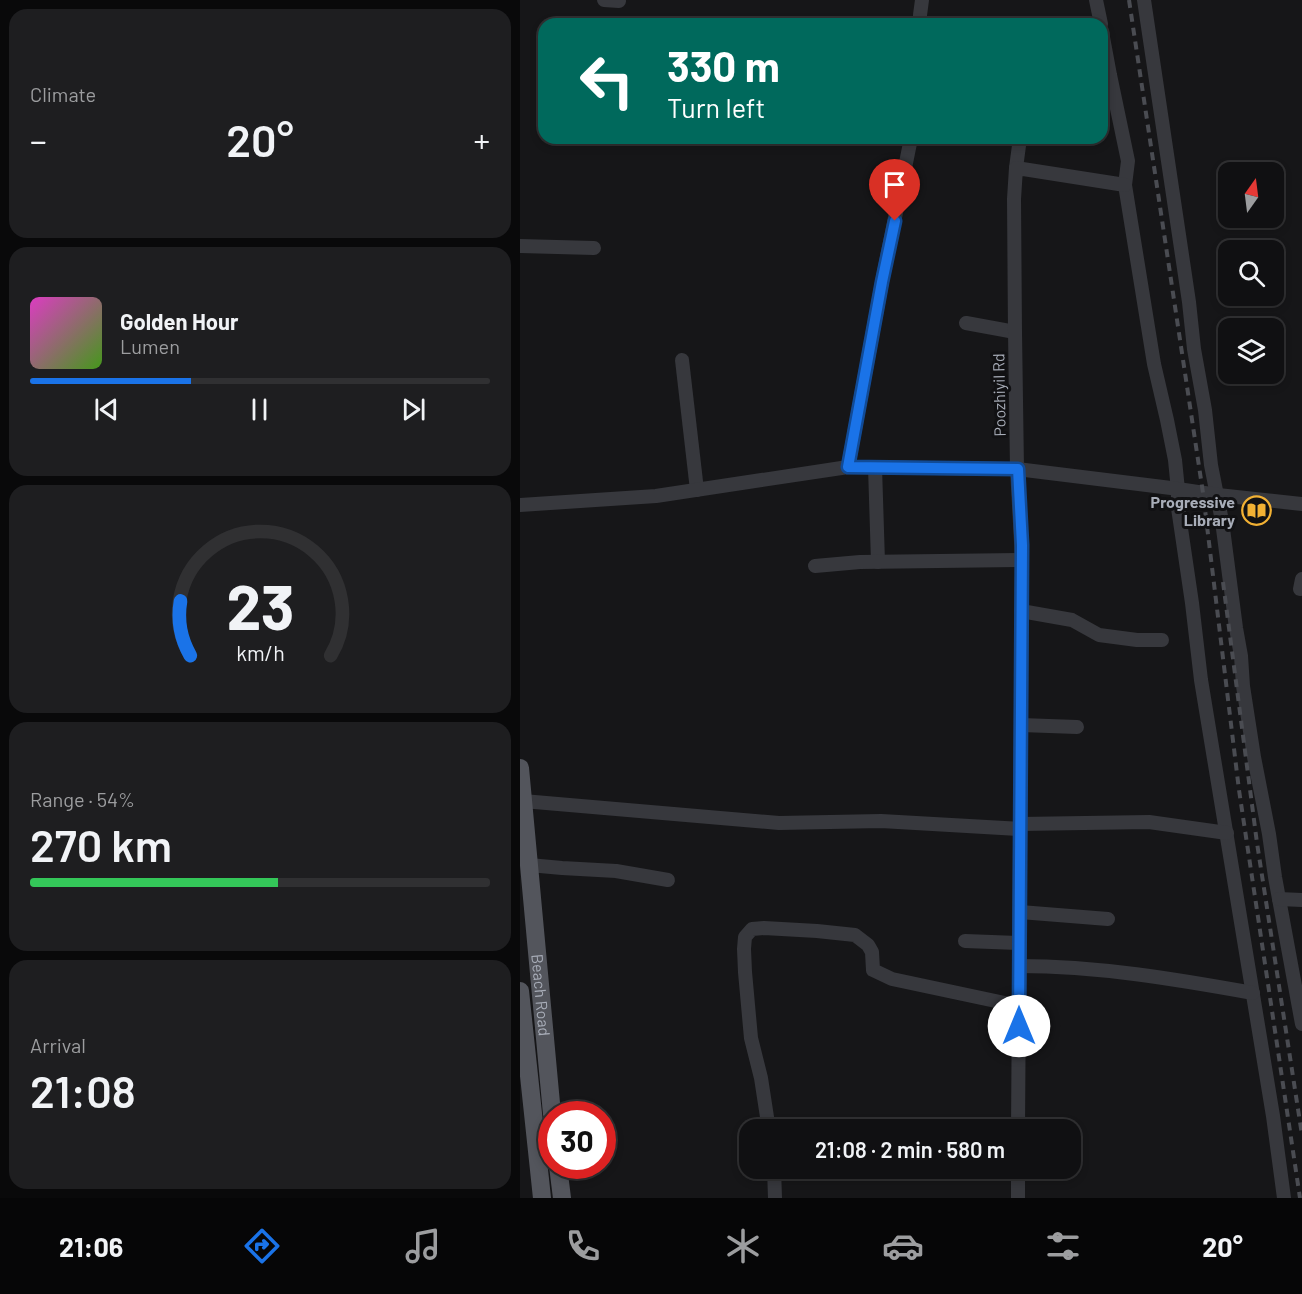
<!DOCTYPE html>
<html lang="en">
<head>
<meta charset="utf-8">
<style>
  body { margin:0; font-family:Barlow,sans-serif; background:#1e1e20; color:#f1f3f6; height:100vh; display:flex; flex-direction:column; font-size:22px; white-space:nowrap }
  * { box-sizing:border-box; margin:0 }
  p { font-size:20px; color:#9c9d9f }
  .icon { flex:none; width:33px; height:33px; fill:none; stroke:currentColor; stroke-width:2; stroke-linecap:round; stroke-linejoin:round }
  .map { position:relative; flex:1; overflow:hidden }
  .side { display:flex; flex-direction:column; gap:9px; padding:9px; background:#09090a; width:520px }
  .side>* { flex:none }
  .banner { position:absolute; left:18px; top:18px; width:570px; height:126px; border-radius:18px; box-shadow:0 3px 9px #0003,0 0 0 2px #303032; background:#00695c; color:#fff; overflow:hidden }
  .needle { width:39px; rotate:14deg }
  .tools { position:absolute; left:698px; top:162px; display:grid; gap:12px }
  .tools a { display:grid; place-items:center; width:66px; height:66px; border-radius:12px; background:#101012; box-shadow:0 3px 9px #0003,0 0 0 2px #303032; font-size:30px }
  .speed { position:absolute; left:18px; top:1101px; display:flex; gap:12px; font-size:30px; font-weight:700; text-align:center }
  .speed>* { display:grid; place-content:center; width:78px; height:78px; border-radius:50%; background:#101012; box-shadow:0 3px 9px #0003,0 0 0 2px #303032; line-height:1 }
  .speed .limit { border:9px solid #d22; background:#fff; color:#111 }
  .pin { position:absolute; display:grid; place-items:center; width:51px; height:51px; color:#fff; margin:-62px -26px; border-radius:50% 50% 50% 0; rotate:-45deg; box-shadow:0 0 6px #0007 }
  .pin .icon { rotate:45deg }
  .me { position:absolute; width:66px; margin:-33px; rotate:0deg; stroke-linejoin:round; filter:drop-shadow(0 0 4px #0008) }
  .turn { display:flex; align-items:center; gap:21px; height:126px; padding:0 30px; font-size:27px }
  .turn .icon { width:78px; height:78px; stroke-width:2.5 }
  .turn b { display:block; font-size:42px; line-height:51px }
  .big { font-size:45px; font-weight:600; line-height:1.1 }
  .side .widget { flex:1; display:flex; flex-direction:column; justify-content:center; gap:9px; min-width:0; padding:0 21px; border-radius:18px; background:#1e1e20 }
  .side .dial { align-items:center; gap:0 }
  .dial svg { height:156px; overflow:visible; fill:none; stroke:#303032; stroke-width:7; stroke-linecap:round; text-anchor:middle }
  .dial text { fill:#f1f3f6; stroke:none }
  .song { display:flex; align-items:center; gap:18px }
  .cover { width:72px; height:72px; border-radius:9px; background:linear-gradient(135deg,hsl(310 70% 55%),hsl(100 70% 35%)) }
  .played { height:6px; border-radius:3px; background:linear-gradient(90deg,#1a73e8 35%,#303032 35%) }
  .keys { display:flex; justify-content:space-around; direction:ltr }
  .heat { display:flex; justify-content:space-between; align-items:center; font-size:33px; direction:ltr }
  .charge { height:9px; border-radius:4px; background:linear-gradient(90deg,#34c759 54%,#303032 0) }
  .trip { position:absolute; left:219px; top:1119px; width:342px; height:60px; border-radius:18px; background:#101012; box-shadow:0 3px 9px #0003,0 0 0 2px #303032; font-weight:600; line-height:60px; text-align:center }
  .tabs { display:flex; height:96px; justify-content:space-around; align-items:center; background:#060607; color:#9c9d9f }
  .tabs .icon { width:42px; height:42px }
  .tabs .selected { color:#1a73e8 }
  .tabs b { font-size:27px; color:#f1f3f6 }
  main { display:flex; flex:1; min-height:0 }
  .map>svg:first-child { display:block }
</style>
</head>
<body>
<main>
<section class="side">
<div class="widget"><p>Climate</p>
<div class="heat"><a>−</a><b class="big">20°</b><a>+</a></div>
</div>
<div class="widget">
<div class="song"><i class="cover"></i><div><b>Golden Hour</b><p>Lumen</p></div></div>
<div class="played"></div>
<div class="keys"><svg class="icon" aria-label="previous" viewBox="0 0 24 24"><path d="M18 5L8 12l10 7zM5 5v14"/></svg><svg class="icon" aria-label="pause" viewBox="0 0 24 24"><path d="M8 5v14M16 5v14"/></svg><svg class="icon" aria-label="next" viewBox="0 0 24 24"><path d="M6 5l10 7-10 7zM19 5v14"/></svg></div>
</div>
<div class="widget dial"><svg viewBox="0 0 100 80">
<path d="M14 69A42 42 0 1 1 86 69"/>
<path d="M14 69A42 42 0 0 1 9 41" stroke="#1a73e8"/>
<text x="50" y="56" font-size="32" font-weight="700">23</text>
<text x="50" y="72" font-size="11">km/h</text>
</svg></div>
<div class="widget"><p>Range · 54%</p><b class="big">270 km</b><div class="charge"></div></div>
<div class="widget"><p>Arrival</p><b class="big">21:08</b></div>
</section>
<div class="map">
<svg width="782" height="1198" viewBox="0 0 782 1198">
  <rect width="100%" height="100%" fill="#161618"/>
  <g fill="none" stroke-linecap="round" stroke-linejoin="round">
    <g stroke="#37383d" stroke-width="14">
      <path d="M84,0L99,1"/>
      <path d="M576,0L581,24"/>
      <path d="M624,0L669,302L674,349L685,410L691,465L702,521L716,628L721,656L723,686L734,757L749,834L755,877L782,1024"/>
      <path d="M400,24V15L402,0"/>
      <path d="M582,32L590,75L608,161L605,185L634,364L647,420L655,460L658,490V508L672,603L681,680L753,1116L764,1198"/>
      <path d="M496,168L500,138"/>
      <path d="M0,246L74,248"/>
      <path d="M446,323L495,332"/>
      <path d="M162,360L177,490"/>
      <path d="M328,467L362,282L391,138"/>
      <path d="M355,467L358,562"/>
      <path d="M0,505L136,496L328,467L497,469L651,488L698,495L782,504"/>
      <path d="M295,566L340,562L502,560"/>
      <path d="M780,589L782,579"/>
      <path d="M501,611L552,620L579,635L617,640H642"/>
      <path d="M501,725L557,727"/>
      <path d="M3,801L259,823L361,821L500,829"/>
      <path d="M500,824L629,822L707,833"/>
      <path d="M9,865L42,868L96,871L148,880"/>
      <path d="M759,899L782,900"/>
      <path d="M500,912L588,919"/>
      <path d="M445,941L499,943"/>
      <path d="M499,966C578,966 655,979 733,993"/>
      <path d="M249,1130L241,1078L231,1038L225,972L224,949L225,937L232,929L244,928L297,931L335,935L348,945L352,952L353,970L372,979L499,1006"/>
      <path d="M498,1130L502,560L497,469L495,332L494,199L496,168L605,185"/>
      <path d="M254,1168L255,1198"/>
      <path d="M498,1198V1168"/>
    </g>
    <g stroke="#53555c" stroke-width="18">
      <path id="s1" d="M0,768L32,1114"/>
      <path d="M0,991L22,1198"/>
      <path d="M38,1166L42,1198"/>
    </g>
    <g stroke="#4a4c52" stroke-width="4" stroke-dasharray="8 6" stroke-linecap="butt">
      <path d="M609,0L683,493L719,790L780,1198"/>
      <path d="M703,582L737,843L782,1135"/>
    </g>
  </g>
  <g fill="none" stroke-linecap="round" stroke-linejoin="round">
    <defs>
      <path id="route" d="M375,221L362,282L328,467L498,469L502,545L499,1026"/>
    </defs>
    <use href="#route" stroke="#114b97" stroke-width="15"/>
    <use href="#route" stroke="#1a73e8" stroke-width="10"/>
  </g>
  <defs>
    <symbol id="library-ring" viewBox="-11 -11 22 22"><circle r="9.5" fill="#111113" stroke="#f2b134" stroke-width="1.5"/><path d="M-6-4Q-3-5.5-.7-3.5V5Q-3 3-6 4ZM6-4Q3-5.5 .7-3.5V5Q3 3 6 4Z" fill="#f2b134"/></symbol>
  </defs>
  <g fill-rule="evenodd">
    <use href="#library-ring" x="720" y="494" width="33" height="33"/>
  </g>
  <g text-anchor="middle" stroke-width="6" stroke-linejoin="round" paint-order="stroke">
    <g font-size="16" fill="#a8adb8" stroke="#111113">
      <text transform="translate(479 395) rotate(-91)" y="6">Poozhiyil Rd</text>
      <text dy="6" stroke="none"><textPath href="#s1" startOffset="228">Beach Road</textPath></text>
    </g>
    <g font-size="16" font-weight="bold" fill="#a8adb8" stroke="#111113" text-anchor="end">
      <text x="715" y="508">Progressive<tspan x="715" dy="18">Library</tspan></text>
    </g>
  </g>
</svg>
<div class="tools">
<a><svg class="needle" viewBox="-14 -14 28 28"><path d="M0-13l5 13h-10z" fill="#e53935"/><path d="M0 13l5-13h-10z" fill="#9c9d9f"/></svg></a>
<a><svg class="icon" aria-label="search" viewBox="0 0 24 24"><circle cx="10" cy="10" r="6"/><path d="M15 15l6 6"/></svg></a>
<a><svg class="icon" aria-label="layers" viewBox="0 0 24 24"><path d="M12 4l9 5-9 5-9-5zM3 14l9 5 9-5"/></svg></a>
</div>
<div class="speed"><div class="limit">30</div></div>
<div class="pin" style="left:375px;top:221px;background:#d93025"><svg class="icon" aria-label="arrive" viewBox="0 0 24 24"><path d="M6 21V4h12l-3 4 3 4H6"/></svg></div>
<svg class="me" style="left:499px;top:1026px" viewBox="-20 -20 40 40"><circle r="19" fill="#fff"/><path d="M0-13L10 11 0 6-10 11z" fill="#1a73e8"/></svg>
<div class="trip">21:08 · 2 min · 580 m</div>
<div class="banner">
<div class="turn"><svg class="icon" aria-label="left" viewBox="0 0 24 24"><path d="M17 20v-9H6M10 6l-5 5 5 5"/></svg><div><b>330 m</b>Turn left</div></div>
</div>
</div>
</main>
<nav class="tabs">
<b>21:06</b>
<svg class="icon selected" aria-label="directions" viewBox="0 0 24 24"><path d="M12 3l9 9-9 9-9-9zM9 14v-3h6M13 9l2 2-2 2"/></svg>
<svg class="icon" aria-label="music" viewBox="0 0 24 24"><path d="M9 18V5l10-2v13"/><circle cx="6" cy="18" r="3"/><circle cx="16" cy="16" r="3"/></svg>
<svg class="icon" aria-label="phone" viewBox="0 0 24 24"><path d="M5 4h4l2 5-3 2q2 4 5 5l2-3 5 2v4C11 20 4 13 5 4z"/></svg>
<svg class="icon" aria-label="climate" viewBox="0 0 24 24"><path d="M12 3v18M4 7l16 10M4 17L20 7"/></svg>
<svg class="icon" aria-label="car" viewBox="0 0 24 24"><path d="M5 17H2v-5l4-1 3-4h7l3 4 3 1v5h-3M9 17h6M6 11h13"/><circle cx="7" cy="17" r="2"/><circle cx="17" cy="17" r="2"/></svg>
<svg class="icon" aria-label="filters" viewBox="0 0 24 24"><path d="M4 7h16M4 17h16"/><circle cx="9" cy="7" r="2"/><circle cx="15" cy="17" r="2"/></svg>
<b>20°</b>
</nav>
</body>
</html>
